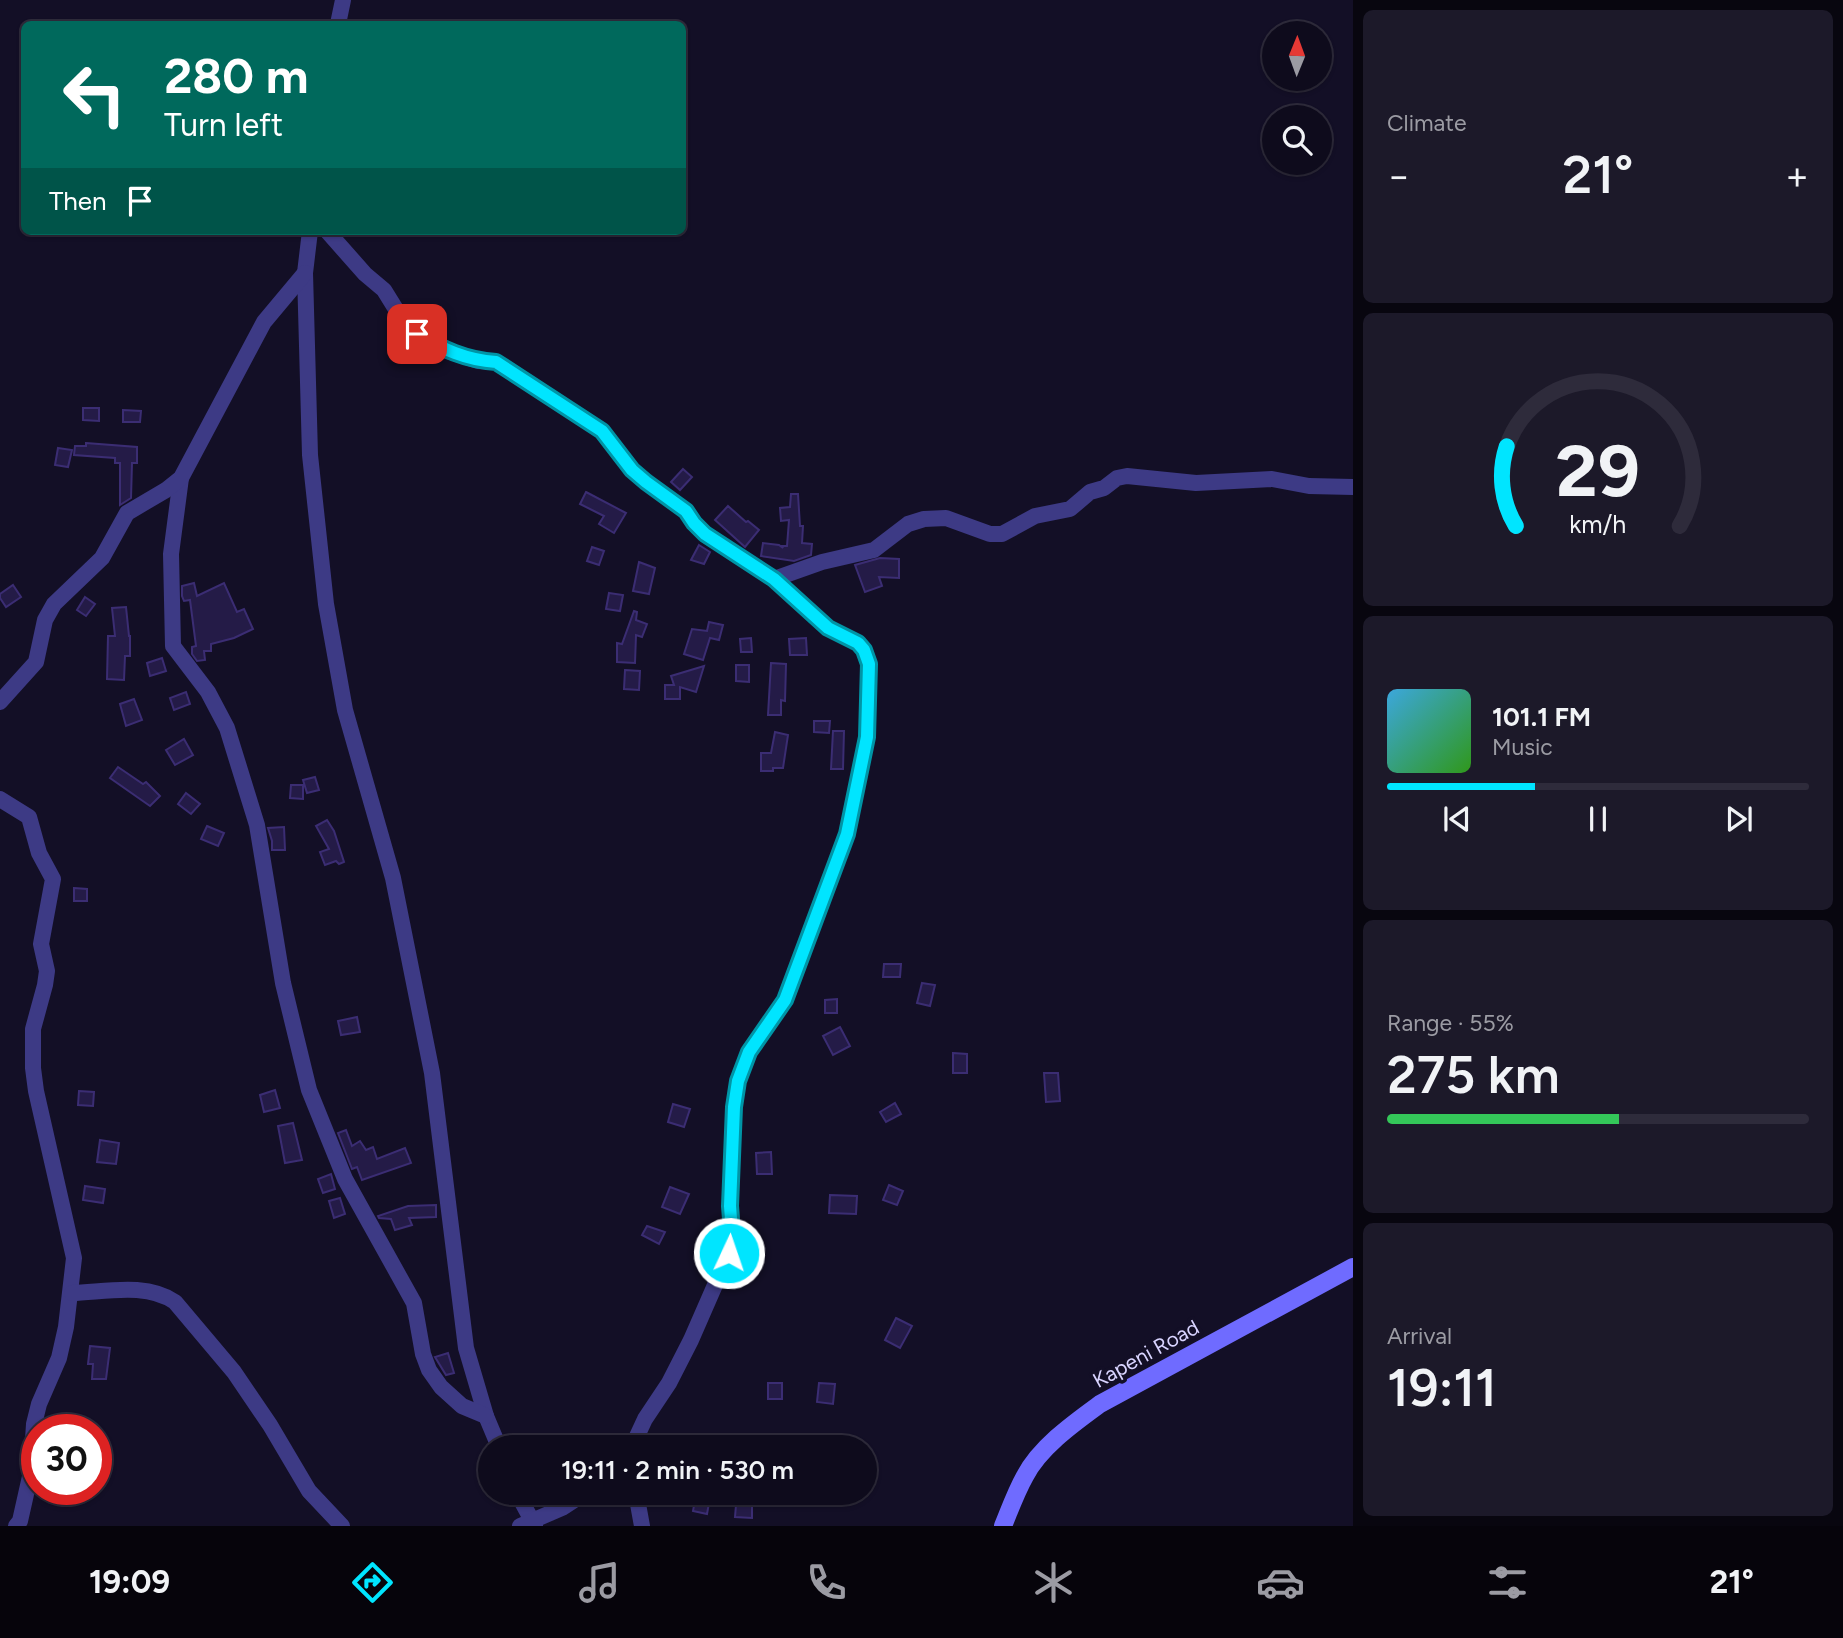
<!DOCTYPE html>
<html lang="en">
<head>
<meta charset="utf-8">
<style>
  body { margin:0; font-family:Figtree,sans-serif; background:#1c1929; color:#f1f3f6; height:100vh; display:flex; flex-direction:column; font-size:26px; white-space:nowrap }
  * { box-sizing:border-box; margin:0 }
  p { font-size:23px; color:#9b9ba3 }
  .icon { flex:none; width:38px; height:38px; fill:none; stroke:currentColor; stroke-width:2; stroke-linecap:round; stroke-linejoin:round }
  .map { position:relative; flex:1; overflow:hidden }
  .details { display:flex; flex-direction:column; gap:10px; padding:10px; background:#08060f; width:490px }
  .details>* { flex:none }
  .top-card { position:absolute; left:21px; top:21px; width:665px; height:214px; border-radius:10px; box-shadow:0 2px 5px #0004,0 0 0 2px #2e2b3b; background:#00695c; color:#fff; overflow:hidden }
  .needle { width:46px; rotate:1deg }
  .buttons { position:absolute; left:1262px; top:21px; display:grid; gap:14px }
  .buttons a { display:grid; place-items:center; width:70px; height:70px; border-radius:50%; background:#0e0b1c; box-shadow:0 2px 5px #0004,0 0 0 2px #2e2b3b; font-size:35px }
  .speed { position:absolute; left:21px; top:1414px; display:flex; gap:14px; font-size:35px; font-weight:700; text-align:center }
  .speed>* { display:grid; place-content:center; width:91px; height:91px; border-radius:50%; background:#0e0b1c; box-shadow:0 2px 5px #0004,0 0 0 2px #2e2b3b; line-height:1 }
  .speed .limit { border:10px solid #d22; background:#fff; color:#111 }
  .pin { position:absolute; display:grid; place-items:center; width:60px; height:60px; color:#fff; margin:-30px; border-radius:14px; box-shadow:0 4px 10px #0006 }
  .me { position:absolute; width:77px; margin:-38px; rotate:3deg; stroke-linejoin:round; filter:drop-shadow(0 0 5px #0008) }
  .turn { display:flex; align-items:center; gap:24px; height:147px; padding:0 28px; font-size:32px }
  .turn .icon { width:91px; height:91px; stroke-width:2.5 }
  .turn b { display:block; font-size:49px; line-height:60px }
  .then { display:flex; align-items:center; height:66px; padding:0 28px; background:#0003; gap:14px; font-size:26px }
  .big { font-size:52px; font-weight:600; line-height:1.1 }
  .details .widget { flex:1; display:flex; flex-direction:column; justify-content:center; gap:10px; min-width:0; padding:0 24px; border-radius:10px; background:#1c1929 }
  .details .dial { align-items:center; gap:0 }
  .dial svg { height:182px; overflow:visible; fill:none; stroke:#2e2b3b; stroke-width:7; stroke-linecap:round; text-anchor:middle }
  .dial text { fill:#f1f3f6; stroke:none }
  .song { display:flex; align-items:center; gap:21px }
  .cover { width:84px; height:84px; border-radius:10px; background:linear-gradient(135deg,hsl(200 70% 55%),hsl(110 70% 35%)) }
  .played { height:7px; border-radius:4px; background:linear-gradient(90deg,#00e5ff 35%,#2e2b3b 35%) }
  .keys { display:flex; justify-content:space-around; direction:ltr }
  .heat { display:flex; justify-content:space-between; align-items:center; font-size:38px; direction:ltr }
  .charge { height:10px; border-radius:5px; background:linear-gradient(90deg,#34c759 55%,#2e2b3b 0) }
  .trip { position:absolute; left:478px; top:1435px; width:399px; height:70px; border-radius:35px; background:#0e0b1c; box-shadow:0 2px 5px #0004,0 0 0 2px #2e2b3b; font-weight:600; line-height:70px; text-align:center }
  .menu { display:flex; height:112px; justify-content:space-around; align-items:center; background:#06040b; color:#9b9ba3 }
  .menu .icon { width:49px; height:49px }
  .menu .on { color:#00e5ff }
  .menu b { font-size:32px; color:#f1f3f6 }
  main { display:flex; flex:1; min-height:0 }
  .map>svg:first-child { display:block }
</style>
</head>
<body>
<main>
<div class="map">
<svg width="1353" height="1526" viewBox="0 0 1353 1526">
  <rect width="100%" height="100%" fill="#130f26"/>
  <g fill="#241b47" stroke="#3b2d73" stroke-width="2">
    <path d="M83,408H99V421L83,420Z"/>
    <path d="M123,410L141,411L140,422H123Z"/>
    <path d="M86,443L137,447V463H132L131,498L120,505V463H115V458L74,455L75,446H86Z"/>
    <path d="M58,448L72,450L68,467L55,465Z"/>
    <path d="M683,469L692,477L680,490L671,482Z"/>
    <path d="M586,492L626,513L614,533L599,524L604,516L580,504Z"/>
    <path d="M791,494H798L800,526H803L802,543L812,544L811,555L794,561L761,556L763,543L779,545L783,548L782,546H787L789,520L781,521L780,508L790,507Z"/>
    <path d="M728,506L746,522L748,521L759,530L745,547L715,520Z"/>
    <path d="M699,545L710,552L704,564L691,560Z"/>
    <path d="M592,547L604,551L599,565L587,561Z"/>
    <path d="M880,558L899,559V578L879,577L882,586L865,592L855,565Z"/>
    <path d="M639,562L655,568L649,594L633,591Z"/>
    <path d="M194,583L197,596L224,583L237,612L244,609L253,629L234,638L211,644V651H204L205,660L197,661L192,654V647L196,646L190,600L184,601L182,596V586Z"/>
    <path d="M13,585L21,597L6,607L0,598V594Z"/>
    <path d="M609,593L623,595L620,611L606,609Z"/>
    <path d="M85,597L95,604L86,616L77,610Z"/>
    <path d="M126,607L129,636H130V656H125L124,680L107,679L108,636H115L112,608Z"/>
    <path d="M634,611L637,612L636,620L647,624L642,637L636,635L635,663L617,662V643L622,644Z"/>
    <path d="M709,622L723,625L719,640L710,638L703,660L684,654L692,629L707,631Z"/>
    <path d="M751,638L752,652H741L740,639Z"/>
    <path d="M806,638L807,655H790L789,639Z"/>
    <path d="M162,658L166,671L150,676L147,663Z"/>
    <path d="M771,663L786,664L785,701L781,700V715H768Z"/>
    <path d="M736,665H749V682L736,681Z"/>
    <path d="M704,666L696,692L680,687V699H665V685H674L671,676Z"/>
    <path d="M625,670L640,671L639,690L624,689Z"/>
    <path d="M186,692L190,704L174,710L170,698Z"/>
    <path d="M134,699L142,720L126,726L120,704Z"/>
    <path d="M814,721H830L829,733L814,732Z"/>
    <path d="M833,731H844L843,769H831Z"/>
    <path d="M775,732L788,735L783,768H773V771H761V753H771Z"/>
    <path d="M184,739L193,755L175,765L166,750Z"/>
    <path d="M118,767L143,784L146,782L160,796L150,806L110,778Z"/>
    <path d="M315,777L319,790L307,793L303,780Z"/>
    <path d="M291,785H303V799L290,798Z"/>
    <path d="M186,793L200,804L191,814L178,804Z"/>
    <path d="M327,820L334,831L344,862L339,864L336,861L325,865L320,852L329,849L316,826Z"/>
    <path d="M207,826L224,833L218,846L201,839Z"/>
    <path d="M284,827L285,850H272V841L268,828Z"/>
    <path d="M74,888L87,889V901H74Z"/>
    <path d="M884,964H901L900,977H883Z"/>
    <path d="M922,983L935,985L930,1006L917,1003Z"/>
    <path d="M837,999V1013H825V1000Z"/>
    <path d="M357,1017L360,1032L341,1035L338,1021Z"/>
    <path d="M840,1027L850,1046L833,1055L823,1036Z"/>
    <path d="M953,1053L967,1054V1073H953Z"/>
    <path d="M1044,1073H1058L1060,1101L1046,1102Z"/>
    <path d="M275,1090L280,1108L264,1112L260,1095Z"/>
    <path d="M79,1091L94,1092L93,1106L78,1105Z"/>
    <path d="M895,1103L901,1114L886,1122L880,1112Z"/>
    <path d="M673,1104L690,1109L684,1127L668,1122Z"/>
    <path d="M293,1123L302,1160L285,1163L278,1126Z"/>
    <path d="M346,1130L352,1146L360,1141L366,1150L373,1147L377,1159L405,1148L411,1163L362,1180L357,1167L352,1169L338,1133Z"/>
    <path d="M100,1140L119,1143L116,1164L97,1162Z"/>
    <path d="M771,1152L772,1174H757L756,1153Z"/>
    <path d="M331,1174L335,1189L323,1193L318,1179Z"/>
    <path d="M889,1185L903,1191L897,1205L883,1200Z"/>
    <path d="M85,1186L105,1189L103,1203L83,1200Z"/>
    <path d="M670,1187L689,1194L680,1214L662,1207Z"/>
    <path d="M830,1195L857,1196L856,1214L829,1213Z"/>
    <path d="M340,1198L345,1214L334,1218L329,1201Z"/>
    <path d="M436,1205V1217L409,1218L412,1225L395,1230L391,1219L379,1218L378,1216L408,1206Z"/>
    <path d="M647,1226L665,1232L659,1244L642,1235Z"/>
    <path d="M896,1318L912,1326L900,1348L885,1340Z"/>
    <path d="M90,1346L110,1348L106,1379H92L93,1364H88Z"/>
    <path d="M448,1353L454,1373L446,1375L435,1357Z"/>
    <rect x="768" y="1383" width="14" height="16"/>
    <path d="M819,1383L835,1384L833,1404L817,1402Z"/>
    <path d="M695,1500L709,1503L707,1514L693,1511Z"/>
    <path d="M736,1505H752V1518L735,1517Z"/>
  </g>
  <g fill="none" stroke-linecap="round" stroke-linejoin="round">
    <g stroke="#3d3a85" stroke-width="16">
      <path d="M338,24L343,0"/>
      <path d="M310,231L305,273L310,455L326,604L345,710L393,878L432,1073L466,1348L486,1416L499,1447"/>
      <path d="M327,231L365,274L384,290L397,311L417,334L444,350L478,361L496,362L602,431L632,470L646,482L686,511L694,523L705,534L774,579L828,628L858,643L864,650L869,664L867,738L847,834L785,1000L749,1052L738,1081L734,1107L730,1206L732,1232L729,1253L691,1340L669,1383L645,1419L632,1447"/>
      <path d="M181,478L171,554L173,646L208,692L227,728L257,825L283,983L309,1090L345,1179L414,1303L423,1354L429,1370L441,1387L462,1406L486,1416"/>
      <path d="M774,579L822,562L874,550L908,524L924,519L946,518L990,534H1002L1035,516L1070,509L1090,492L1104,488L1117,478L1127,476L1196,483L1272,479L1309,486L1353,487"/>
      <path d="M0,702L36,662L45,620L54,604L102,558L127,513L166,490L181,478L264,322L305,273"/>
      <path d="M0,799L29,817L39,853L53,879L41,944L47,971L45,985L33,1029V1068L36,1091L74,1258L66,1327L59,1358L39,1404L34,1424L31,1472L20,1521L16,1526"/>
      <path d="M72,1293C105,1292 146,1282 175,1302L234,1372L270,1425L309,1491L342,1526"/>
      <path d="M517,1493L535,1526"/>
      <path d="M636,1493L642,1526"/>
      <path d="M520,1526L562,1508L585,1493"/>
    </g>
    <path stroke="#6f6bff" stroke-width="18" d="M1003,1526C1010,1509 1016,1492 1025,1476C1040,1447 1074,1423 1100,1404L1353,1267"/>
  </g>
  <g fill="none" stroke-linecap="round" stroke-linejoin="round">
    <defs>
      <path id="route" d="M417,334C442,349 466,360 496,362L602,431L632,470L646,482L686,511L694,523L705,534L774,579L828,628L858,643L864,650L869,664L867,737L847,834L785,1000L749,1052L738,1081L734,1107L730,1206L732,1232L729,1253"/>
    </defs>
    <use href="#route" stroke="#0095a6" stroke-width="18"/>
    <use href="#route" stroke="#00e5ff" stroke-width="12"/>
  </g>
  <g text-anchor="middle" stroke-width="7" stroke-linejoin="round" paint-order="stroke">
    <g font-size="21" fill="#d9d4ff" stroke="#130f26">
      <text transform="translate(1146 1354) rotate(-29)" y="7">Kapeni Road</text>
    </g>
  </g>
</svg>
<div class="buttons">
<a><svg class="needle" viewBox="-14 -14 28 28"><path d="M0-13l5 13h-10z" fill="#e53935"/><path d="M0 13l5-13h-10z" fill="#9b9ba3"/></svg></a>
<a><svg class="icon" aria-label="search" viewBox="0 0 24 24"><circle cx="10" cy="10" r="6"/><path d="M15 15l6 6"/></svg></a>
</div>
<div class="speed"><div class="limit">30</div></div>
<div class="pin" style="left:417px;top:334px;background:#d93025"><svg class="icon" aria-label="arrive" viewBox="0 0 24 24"><path d="M6 21V4h12l-3 4 3 4H6"/></svg></div>
<svg class="me" style="left:729px;top:1253px" viewBox="-20 -20 40 40"><circle r="17" fill="#00e5ff" stroke="#fff" stroke-width="3"/><path d="M0-11L8 9 0 5-8 9z" fill="#fff"/></svg>
<div class="trip">19:11 · 2 min · 530 m</div>
<div class="top-card">
<div class="turn"><svg class="icon" aria-label="left" viewBox="0 0 24 24"><path d="M17 20v-9H6M10 6l-5 5 5 5"/></svg><div><b>280 m</b>Turn left</div></div>
<div class="then">Then<svg class="icon" aria-label="arrive" viewBox="0 0 24 24"><path d="M6 21V4h12l-3 4 3 4H6"/></svg></div>
</div>
</div>
<section class="details">
<div class="widget"><p>Climate</p>
<div class="heat"><a>−</a><b class="big">21°</b><a>+</a></div>
</div>
<div class="widget dial"><svg viewBox="0 0 100 80">
<path d="M14 69A42 42 0 1 1 86 69"/>
<path d="M14 69A42 42 0 0 1 10 34" stroke="#00e5ff"/>
<text x="50" y="56" font-size="32" font-weight="700">29</text>
<text x="50" y="72" font-size="11">km/h</text>
</svg></div>
<div class="widget">
<div class="song"><i class="cover"></i><div><b>101.1 FM</b><p>Music</p></div></div>
<div class="played"></div>
<div class="keys"><svg class="icon" aria-label="previous" viewBox="0 0 24 24"><path d="M18 5L8 12l10 7zM5 5v14"/></svg><svg class="icon" aria-label="pause" viewBox="0 0 24 24"><path d="M8 5v14M16 5v14"/></svg><svg class="icon" aria-label="next" viewBox="0 0 24 24"><path d="M6 5l10 7-10 7zM19 5v14"/></svg></div>
</div>
<div class="widget"><p>Range · 55%</p><b class="big">275 km</b><div class="charge"></div></div>
<div class="widget"><p>Arrival</p><b class="big">19:11</b></div>
</section>
</main>
<nav class="menu">
<b>19:09</b>
<svg class="icon on" aria-label="directions" viewBox="0 0 24 24"><path d="M12 3l9 9-9 9-9-9zM9 14v-3h6M13 9l2 2-2 2"/></svg>
<svg class="icon" aria-label="music" viewBox="0 0 24 24"><path d="M9 18V5l10-2v13"/><circle cx="6" cy="18" r="3"/><circle cx="16" cy="16" r="3"/></svg>
<svg class="icon" aria-label="phone" viewBox="0 0 24 24"><path d="M5 4h4l2 5-3 2q2 4 5 5l2-3 5 2v4C11 20 4 13 5 4z"/></svg>
<svg class="icon" aria-label="climate" viewBox="0 0 24 24"><path d="M12 3v18M4 7l16 10M4 17L20 7"/></svg>
<svg class="icon" aria-label="car" viewBox="0 0 24 24"><path d="M5 17H2v-5l4-1 3-4h7l3 4 3 1v5h-3M9 17h6M6 11h13"/><circle cx="7" cy="17" r="2"/><circle cx="17" cy="17" r="2"/></svg>
<svg class="icon" aria-label="filters" viewBox="0 0 24 24"><path d="M4 7h16M4 17h16"/><circle cx="9" cy="7" r="2"/><circle cx="15" cy="17" r="2"/></svg>
<b>21°</b>
</nav>
</body>
</html>
